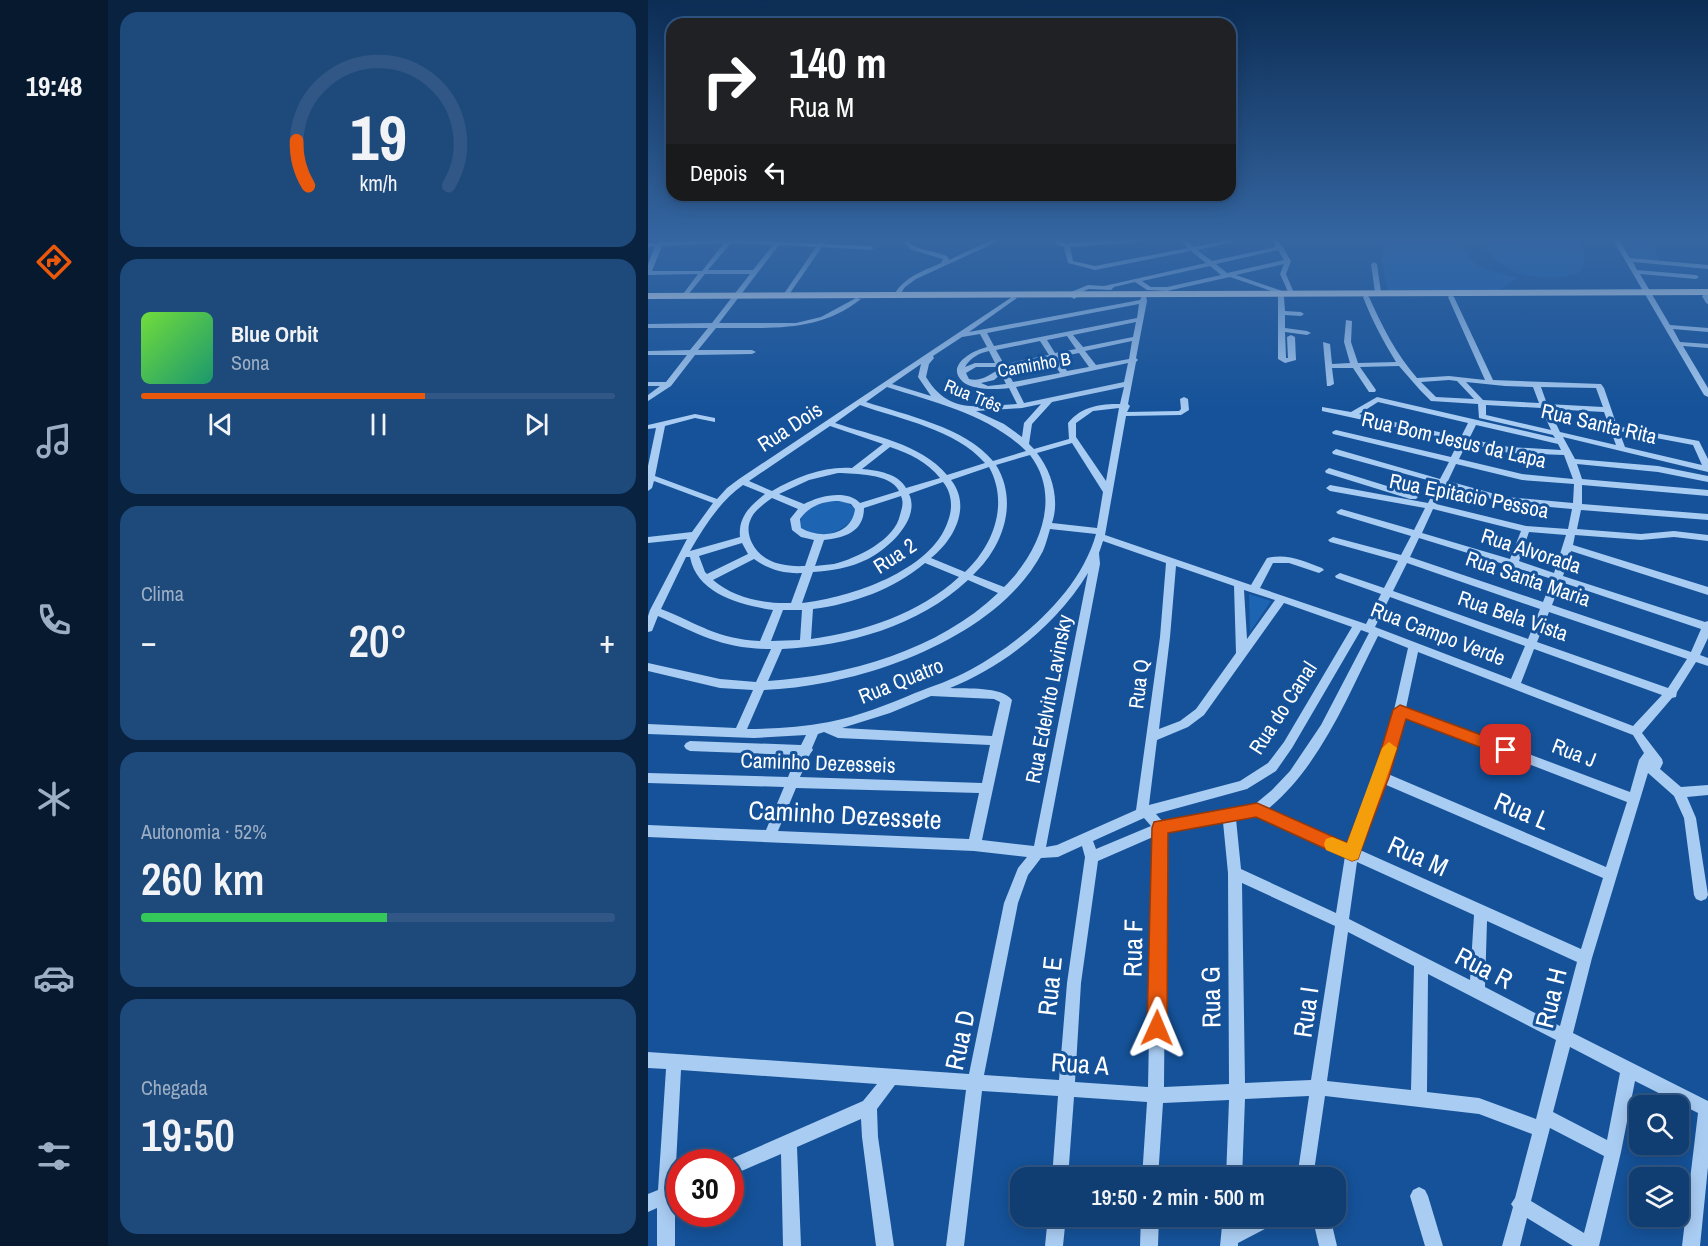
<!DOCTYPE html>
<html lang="pt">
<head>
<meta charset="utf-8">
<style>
  body { margin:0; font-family:"Archivo Narrow",sans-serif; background:#1e497b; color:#f1f3f6; height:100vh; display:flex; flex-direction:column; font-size:22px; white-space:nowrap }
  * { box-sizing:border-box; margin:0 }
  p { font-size:20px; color:#9caec4 }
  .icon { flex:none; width:33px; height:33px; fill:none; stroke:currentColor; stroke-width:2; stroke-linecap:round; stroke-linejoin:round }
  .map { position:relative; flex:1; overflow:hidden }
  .drawer { display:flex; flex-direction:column; gap:12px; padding:12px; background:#09223f; width:540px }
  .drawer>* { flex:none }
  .top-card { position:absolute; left:18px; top:18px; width:570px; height:183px; border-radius:18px; box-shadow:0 3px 15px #0003,0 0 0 2px #305785; background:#202124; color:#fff; overflow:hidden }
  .fabs { position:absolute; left:981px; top:1095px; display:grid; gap:12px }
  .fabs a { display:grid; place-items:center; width:60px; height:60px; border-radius:12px; background:#103e73; box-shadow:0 3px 15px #0003,0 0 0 2px #305785; font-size:30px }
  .speed { position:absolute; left:18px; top:1149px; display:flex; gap:12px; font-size:30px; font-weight:700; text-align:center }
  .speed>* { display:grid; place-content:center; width:78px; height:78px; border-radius:50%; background:#103e73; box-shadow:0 3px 15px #0003,0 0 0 2px #305785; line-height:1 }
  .speed .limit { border:9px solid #d22; background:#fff; color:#111 }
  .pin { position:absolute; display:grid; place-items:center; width:51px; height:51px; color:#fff; margin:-26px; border-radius:12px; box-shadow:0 3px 9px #0006 }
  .me { position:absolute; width:66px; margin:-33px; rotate:1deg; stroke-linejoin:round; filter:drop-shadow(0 0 4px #0008) }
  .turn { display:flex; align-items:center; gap:21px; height:126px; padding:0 24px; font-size:27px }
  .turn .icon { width:78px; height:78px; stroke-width:2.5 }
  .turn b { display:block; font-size:42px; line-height:51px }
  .then { display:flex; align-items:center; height:57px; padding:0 24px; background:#0003; gap:12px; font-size:22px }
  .big { font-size:45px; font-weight:600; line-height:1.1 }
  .drawer .widget { flex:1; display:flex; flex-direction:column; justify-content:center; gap:9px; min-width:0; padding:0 21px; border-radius:18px; background:#1e497b }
  .drawer .dial { align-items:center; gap:0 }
  .dial svg { height:156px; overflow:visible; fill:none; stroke:#305785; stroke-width:7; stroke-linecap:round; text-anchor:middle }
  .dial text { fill:#f1f3f6; stroke:none }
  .song { display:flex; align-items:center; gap:18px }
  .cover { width:72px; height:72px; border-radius:9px; background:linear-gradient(135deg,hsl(100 70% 55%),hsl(160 70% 35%)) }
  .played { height:6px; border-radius:3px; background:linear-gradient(90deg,#ea580c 60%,#305785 60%) }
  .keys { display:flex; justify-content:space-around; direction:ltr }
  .heat { display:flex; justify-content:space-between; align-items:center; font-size:33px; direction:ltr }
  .charge { height:9px; border-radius:4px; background:linear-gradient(90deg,#34c759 52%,#305785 0) }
  .trip { position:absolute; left:362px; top:1167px; width:336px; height:60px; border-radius:18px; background:#103e73; box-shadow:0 3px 15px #0003,0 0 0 2px #305785; font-weight:600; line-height:60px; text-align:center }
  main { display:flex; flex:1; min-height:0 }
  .menu { display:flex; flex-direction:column; width:108px; justify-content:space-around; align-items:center; background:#06192e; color:#9caec4 }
  .menu .icon { width:42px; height:42px }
  .menu .active { color:#ea580c }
  .menu b { font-size:27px; color:#f1f3f6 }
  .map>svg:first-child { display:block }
</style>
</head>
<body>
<main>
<nav class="menu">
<b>19:48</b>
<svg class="icon active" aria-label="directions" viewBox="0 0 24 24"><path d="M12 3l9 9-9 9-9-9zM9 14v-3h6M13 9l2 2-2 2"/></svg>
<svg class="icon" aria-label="music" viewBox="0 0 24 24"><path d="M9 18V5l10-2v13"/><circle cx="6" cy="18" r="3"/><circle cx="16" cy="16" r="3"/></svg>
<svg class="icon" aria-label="phone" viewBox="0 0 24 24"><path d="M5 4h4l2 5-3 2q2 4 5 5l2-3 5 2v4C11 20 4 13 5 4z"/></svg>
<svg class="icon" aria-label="climate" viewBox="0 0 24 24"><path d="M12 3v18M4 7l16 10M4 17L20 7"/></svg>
<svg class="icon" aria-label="car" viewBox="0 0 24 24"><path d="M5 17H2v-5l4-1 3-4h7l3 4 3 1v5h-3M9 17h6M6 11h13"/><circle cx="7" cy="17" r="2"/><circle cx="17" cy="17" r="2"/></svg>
<svg class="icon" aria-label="filters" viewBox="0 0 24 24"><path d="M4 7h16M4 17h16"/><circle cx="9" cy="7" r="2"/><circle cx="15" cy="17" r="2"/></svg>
</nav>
<section class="drawer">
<div class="widget dial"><svg viewBox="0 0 100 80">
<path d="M14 69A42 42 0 1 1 86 69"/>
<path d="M14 69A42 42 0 0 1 8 46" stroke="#ea580c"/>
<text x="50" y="56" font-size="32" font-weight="700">19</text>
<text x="50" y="72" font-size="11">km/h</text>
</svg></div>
<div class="widget">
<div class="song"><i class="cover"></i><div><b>Blue Orbit</b><p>Sona</p></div></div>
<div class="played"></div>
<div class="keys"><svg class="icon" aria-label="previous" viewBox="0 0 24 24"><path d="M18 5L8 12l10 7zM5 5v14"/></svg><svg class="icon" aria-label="pause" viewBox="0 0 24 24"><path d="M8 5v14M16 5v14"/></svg><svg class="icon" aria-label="next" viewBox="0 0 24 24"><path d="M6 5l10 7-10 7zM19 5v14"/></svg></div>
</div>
<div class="widget"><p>Clima</p>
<div class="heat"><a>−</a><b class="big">20°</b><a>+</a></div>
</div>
<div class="widget"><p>Autonomia · 52%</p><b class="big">260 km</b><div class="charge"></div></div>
<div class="widget"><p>Chegada</p><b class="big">19:50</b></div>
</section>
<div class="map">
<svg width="1060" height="1246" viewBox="0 0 1060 1246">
  <rect width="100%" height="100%" fill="#155299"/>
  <g fill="#1d64b3">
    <path d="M744,238H813C818,271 845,270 869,278L851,290H740L733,259L737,243Z"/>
    <path d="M836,238H927C938,249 940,263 929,274C897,283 843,277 836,238Z"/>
    <path d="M972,238H1003L1012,261L984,259Z"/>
    <path d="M187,500L198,502L207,508L208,516C195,531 170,545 152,527L154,515L168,504Z"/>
    <path d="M601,594L623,601L602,632Z"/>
  </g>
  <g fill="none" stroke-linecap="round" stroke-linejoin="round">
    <g fill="#a9ccf2" fill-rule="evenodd">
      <path d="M11,238H17L15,242L81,239L170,244L174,238H180L176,244L223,246L226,248L223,250L174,247L140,296L138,297L135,295L168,247L131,245L71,323H148L173,317L208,298L213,299C169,334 120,327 68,328L50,350H104L108,352L104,354L47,355L23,386L0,401V395L12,386H0V382H18L39,355H0V351L42,350L60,328H0V324L64,323L102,274H57L39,296H35V294L50,274L0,275V264L7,246L0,247V243H9ZM76,243L54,271H4L14,246ZM83,243L125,245L105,270H60Z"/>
      <path d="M258,238H264L261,242C272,252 288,250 300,257L301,260L345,239L344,238H370L367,240H353L268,279L257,287L251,296L249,297L246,295C256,277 275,271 293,263L295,259L264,250L255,242Z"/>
      <path d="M406,238H412L414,242L419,243L495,238H525L522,240L422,247L425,261L447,266L540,248L531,238H537L545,247L591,238H603L549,250L564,261L628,247L623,238H629L643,261L638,274L646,293L641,294L632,274L636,264L588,275L637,292V294L635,295L582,277L519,291L499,290L487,282L466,287L463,290L441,289L429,294V297L426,299L423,297V292L440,285L456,286L558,263L543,251L447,270L420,263L416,247L409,245ZM630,250L636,260L579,273L568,264ZM562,266L573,275L519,287H503L494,281Z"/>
      <path d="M964,238H970L982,258L1060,265V269L985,262L989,270L1048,275L1051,277L1048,279L992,274L1022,325L1060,328V332L1025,329L1032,342L1060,344V348L1035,346L1060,388V397L1056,395Z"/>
      <path d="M726,262L729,264L733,292L730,294L727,292L723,264Z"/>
      <path d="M1057,294L1060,295V304L1058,303L1054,296Z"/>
      <path d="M633,295L636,297L637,311L653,312L656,314L653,316L637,315V328L659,331L663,333L659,335L637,332L638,358H640L639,337L643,335L647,337L648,360L637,363L630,359V297Z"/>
      <path d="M803,295L806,297L845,380L953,384L956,388L969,426L1051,441L1060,459V472L915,437L927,459L1010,466L1060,476V482L1010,472L929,464L934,479L1060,490V496L934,485V504L1060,514V520L933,510L929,529L993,534L1026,531L1060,535V541L1026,537L993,540L927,535L925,545L1060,587V595L923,551L915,576L1057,622L1060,621V638L1052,655L1060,658V666L1048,662L1029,692L1028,697L1024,698L994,733L1014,759L1015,763L1012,769L1033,787L1060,785V795L1039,797L1048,818L1060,895L1058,899L1053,901L1048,899L1046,895L1036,818L1026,796L1000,773L944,958L925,1033L1060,1101V1167L1052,1246H1034L1050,1113L987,1081L973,1152L951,1246H925L879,1218L872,1246H854L865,1207L863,1204L867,1198L884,1134L831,1114L677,1096L665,1178H649L661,1096L597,1099L594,1178H578L581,1100L515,1103L510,1178H494L499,1102L426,1097L420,1178H404L410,1096L334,1091L316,1246H298L318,1090L247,1085L229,1109L230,1137L246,1246H228L214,1137L213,1119L149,1147L153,1246H135L133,1154L82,1176V1162H76L215,1101L229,1084L33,1070L27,1183L32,1181V1198L27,1200V1246H9V1208L0,1212V1194L10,1190L18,1069L0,1068V1052L321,1074L356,903L370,868L379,857L326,851L0,837V825L118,830L136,787L0,783V773L140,777L149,755L42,751L38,749L36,746L38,743L42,741L153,745L158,735L106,738L0,734V724L88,728L105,690L72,688L0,671V663L72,679L108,682L123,649C76,649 52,635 10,616L4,631L0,632V616L2,610L39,539L0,543V537L44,532L65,503L6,481L4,488L0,491V466L8,428L0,429V425L47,414L67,418V422L47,418L17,426L7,476L69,499L79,488L91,479L364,297L369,298L321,332L492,300L494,296H498L499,301L488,358L490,360L488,362L480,404L482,406L479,412L531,411L533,409L532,399L536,397L540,399L541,410L533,415L478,416L457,535L603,585L619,558C639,553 656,561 674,568L676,570L671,573L641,563H625L612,588L718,624L733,594L688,578L687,576L692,573L736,588L750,561L682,542L680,540L685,537L753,555L763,536L690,514L688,512L693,509L766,530L777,508L682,491L678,488L682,485L780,503L790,483L685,454L684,452L688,449L792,479L801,462L685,434L684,432L688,430L803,457L811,441L674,411V407L703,412L729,397L907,438L905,435L831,418L830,404L783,401L772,390L751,366L712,367L728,390L727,392H721L705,368H684L686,384L682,386H679L675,342L682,344L684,364L702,363L696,342L698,320L704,321L703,342L710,363L748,362C735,341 724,320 715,297L718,295L721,297C734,326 748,354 769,378L801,376L837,380L800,297ZM491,304L489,318L346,346L339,333ZM488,322L485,337L435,347L425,335ZM332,334L339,347C323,351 297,366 315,382C324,390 349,390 361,388L369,404C330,406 301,415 278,377L281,364L286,358L285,356L314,337ZM419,336L428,349L407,353L399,340ZM392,341L401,355L356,364L348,350ZM484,341L481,359L448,365L437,351ZM341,351L347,363H327L317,367C322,358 331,353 341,351ZM431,353L441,367L419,371L410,357ZM403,359L412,373L365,382L358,368ZM480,363L476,382L376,403L368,387ZM273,364L270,377L283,396L244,384ZM328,367H349L351,369C342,375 332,382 321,379L318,373ZM353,374L358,384L340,386L333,383L346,380ZM801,380L809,381L826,399L788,397L773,382ZM818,382L857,386L885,387L891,403L835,400ZM239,387C288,403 340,414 378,451L345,461C317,427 257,415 218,402ZM476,387L472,404C452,404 434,406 420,423L421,439L386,449L381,444L384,424L404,402ZM893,387L948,388L955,407L899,404ZM730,402L820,423L813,437L711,414ZM393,404L376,423L374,437L356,424L328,411L374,408ZM212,405C254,420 307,429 337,463L299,475C272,443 225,436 187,423ZM838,405L893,408L903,430L838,415ZM471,408L458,481L428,437V423L445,411ZM901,409L956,412L968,445L912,432ZM828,425L910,444L913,450L861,447L821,439ZM182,426L235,444L204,468C176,466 148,477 124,491L101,481ZM971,431L1045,445L1054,465L977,447ZM424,443L455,492L449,528L404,523C412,500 404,472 389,453ZM819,443L861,453L916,455L925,479L874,474L811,459ZM242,447C261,453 279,462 292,478L258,488C251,474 229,470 214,469ZM382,455C415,498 390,554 356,587L325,575C355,547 371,502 348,465ZM808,464L874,480L926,484L925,503L858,497L800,481ZM341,467C361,503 346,545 317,572L283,558C306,540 324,506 303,480ZM190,473C207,474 242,473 251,491L212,503C199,489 171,496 156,504L131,494L161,480ZM295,482C304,493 305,508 300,521C284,571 201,598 154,603L165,572C183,571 202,568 220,559C240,549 273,519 261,494ZM95,485L117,494C102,506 90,517 92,537L42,551C56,527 72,501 95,485ZM797,486L858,503L924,509L920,529L878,526L788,504ZM253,496C256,503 254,508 252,515C247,540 209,558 186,564C180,565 173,565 167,566L176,540C196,538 216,532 216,508ZM124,498L150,509L142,519L144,530L153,537L166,540L157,566C136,567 114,563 104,543C101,537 99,529 102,521C105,511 116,504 124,498ZM191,501L203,504L207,509C204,535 173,540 153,528L152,519C161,506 175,501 191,501ZM785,509L873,531L862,559L774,533ZM402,529L448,534C432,592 374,642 322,670C304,680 285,686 267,693C239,705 211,716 181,722C154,727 127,729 99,729L116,690C209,687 350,640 395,551C398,544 400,536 402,529ZM881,532L918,535L906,573L871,561ZM771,538L904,579L895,602L762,557ZM455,541L518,563L512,637L488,810L409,845L398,847L452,564L451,553ZM94,543L100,554L59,574L57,572L51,556ZM38,557H42C49,594 92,605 125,610L112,641C69,639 51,624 13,609ZM106,559C119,569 137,574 154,573L143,603C116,604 86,598 65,580ZM277,563L311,577C271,614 215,632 163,639L165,609C205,604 246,589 277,563ZM759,563L892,609L880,639L745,591ZM528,566L586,586L588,653L548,709L532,721L511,729L522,637ZM440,573L386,846L334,840L364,700C353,686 319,689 302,688C357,666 409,624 440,573ZM320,580L350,593C291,650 199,676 120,681L134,649C199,646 271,626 320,580ZM913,582L1053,629L1043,652L904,605ZM596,590L627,600L599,639ZM742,597L877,646L863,679L727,627ZM636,603L704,627L636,742L620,763L592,781L501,805L509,740L540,727L556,715ZM135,610H154L152,640L123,641ZM901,612L1039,659L1020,688L889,642ZM713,630L721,633L673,725L642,771L624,790L606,805L515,822L508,814L599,789L628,771L644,748ZM730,636L760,648L746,710L727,777L701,845L620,809C673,765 699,697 730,636ZM886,649L1014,695L985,726L873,683ZM770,652L985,735L996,753L991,760L982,792L758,708ZM283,696L346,699L352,702L344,736L194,728L242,713ZM756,716L979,802L958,867L740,774ZM176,732L190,738L342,745L334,783L152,777L162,754L165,750L164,748L170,734ZM736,784L955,878L933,949L712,850ZM148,788L331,793L321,839L130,831ZM608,816L697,856L688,913L593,869L588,819ZM496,818L503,826L448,849L445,841ZM575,822L580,873L581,1084L516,1087L518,832ZM505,837L500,1087L427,1082L433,983L450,861ZM434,846L437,857L419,983L411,1080L336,1075L370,903L380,875L393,858L410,857ZM709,862L826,915L822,980L701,919ZM594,883L687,926L663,1080L597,1083ZM839,921L929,962L912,1026L837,987ZM700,932L766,966L763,1090L679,1081ZM780,974L908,1040L888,1119L831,1098L779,1092ZM922,1047L972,1073L959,1140L905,1112ZM902,1128L956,1156L936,1233L883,1201Z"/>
      <path d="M681,468L768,495L770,497L768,499H762L678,473L677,471Z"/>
      <path d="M771,1187L777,1190L780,1196L795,1246H777L762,1196L765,1190Z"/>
      <path d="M400,1216H418L415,1246H397Z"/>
      <path d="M493,1216H511L510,1246H492Z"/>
      <path d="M575,1216H593L592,1223L605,1216H632L630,1222L590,1243V1246H572Z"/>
      <path d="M664,1216H682L689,1246H671Z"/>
    </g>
    <path fill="#f4f9ff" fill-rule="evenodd" d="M1060,289V295L0,299V293Z"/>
  </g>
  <linearGradient id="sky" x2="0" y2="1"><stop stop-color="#0c2d54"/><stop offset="0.58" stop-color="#3566a2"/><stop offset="1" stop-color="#3566a2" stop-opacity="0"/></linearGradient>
  <rect width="1060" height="412" fill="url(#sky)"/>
  <path fill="#ea580c" stroke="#983908" stroke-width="1.5" d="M752,705L863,746L866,750L858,757L758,719L741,777L712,853L710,859L704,861L608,817L520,833L519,1028L516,1035L509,1038L502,1035L499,1028L504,828L506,822L609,803L699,843L725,777L745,710Z"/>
  <path fill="#f59e0b" d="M741,742L749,748L710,859L704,861L678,850L676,844L678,839L684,837L699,843L734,748Z"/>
  <g text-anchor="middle" stroke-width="6" stroke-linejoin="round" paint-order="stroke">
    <g font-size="18" fill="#fff" stroke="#155299">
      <text transform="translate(386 365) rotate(-10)" y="6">Caminho B</text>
      <text transform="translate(325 396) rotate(22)" y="6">Rua Três</text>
    </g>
    <g font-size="21" fill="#fff" stroke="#155299">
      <text transform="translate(951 424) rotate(13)" y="7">Rua Santa Rita</text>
      <text transform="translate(142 427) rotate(-33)" y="7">Rua Dois</text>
      <text transform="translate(806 440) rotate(13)" y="7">Rua Bom Jesus da Lapa</text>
      <text transform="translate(821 496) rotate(11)" y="7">Rua Epitacio Pessoa</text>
      <text transform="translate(883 551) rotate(18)" y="7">Rua Alvorada</text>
      <text transform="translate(247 556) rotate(-33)" y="7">Rua 2</text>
      <text transform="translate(880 579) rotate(19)" y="7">Rua Santa Maria</text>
      <text transform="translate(865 616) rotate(19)" y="7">Rua Bela Vista</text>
      <text transform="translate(790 634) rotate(21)" y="7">Rua Campo Verde</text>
      <text transform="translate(253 681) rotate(-22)" y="7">Rua Quatro</text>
      <text transform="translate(491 684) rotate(-83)" y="7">Rua Q</text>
      <text transform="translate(401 699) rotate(-79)" y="7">Rua Edelvito Lavinsky</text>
      <text transform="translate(635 708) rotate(-57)" y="7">Rua do Canal</text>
      <text transform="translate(926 753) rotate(21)" y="7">Rua J</text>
      <text transform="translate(170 763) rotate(2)" y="7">Caminho Dezesseis</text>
    </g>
    <g font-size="26" fill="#fff" stroke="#155299">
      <text transform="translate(874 811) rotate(23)" y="9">Rua L</text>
      <text transform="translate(197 815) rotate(3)" y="9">Caminho Dezessete</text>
      <text transform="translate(770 856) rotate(24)" y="9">Rua M</text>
      <text transform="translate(485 948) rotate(-89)" y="9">Rua F</text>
      <text transform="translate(836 968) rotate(27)" y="9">Rua R</text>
      <text transform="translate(402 986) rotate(-84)" y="9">Rua E</text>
      <text transform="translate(563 997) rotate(-91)" y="9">Rua G</text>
      <text transform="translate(903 998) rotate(-76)" y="9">Rua H</text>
      <text transform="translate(658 1012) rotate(-82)" y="9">Rua I</text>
      <text transform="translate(312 1040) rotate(-78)" y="9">Rua D</text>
      <text transform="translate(432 1064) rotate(4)" y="9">Rua A</text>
    </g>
  </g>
</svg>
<div class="fabs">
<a><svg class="icon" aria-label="search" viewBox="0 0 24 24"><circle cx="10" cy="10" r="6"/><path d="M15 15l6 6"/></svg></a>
<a><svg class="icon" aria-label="layers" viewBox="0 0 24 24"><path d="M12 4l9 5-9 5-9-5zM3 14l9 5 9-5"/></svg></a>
</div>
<div class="speed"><div class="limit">30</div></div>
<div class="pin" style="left:858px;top:750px;background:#d93025"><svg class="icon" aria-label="arrive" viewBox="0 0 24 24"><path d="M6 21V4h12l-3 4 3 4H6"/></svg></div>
<svg class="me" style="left:509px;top:1028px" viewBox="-20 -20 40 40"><path d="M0-17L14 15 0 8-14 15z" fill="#ea580c" stroke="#fff" stroke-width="4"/></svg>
<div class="trip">19:50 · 2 min · 500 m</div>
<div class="top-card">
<div class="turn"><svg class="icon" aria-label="right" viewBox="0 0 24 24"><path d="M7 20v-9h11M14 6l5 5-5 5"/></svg><div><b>140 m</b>Rua M</div></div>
<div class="then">Depois<svg class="icon" aria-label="left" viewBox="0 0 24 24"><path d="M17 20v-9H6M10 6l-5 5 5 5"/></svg></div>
</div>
</div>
</main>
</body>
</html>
